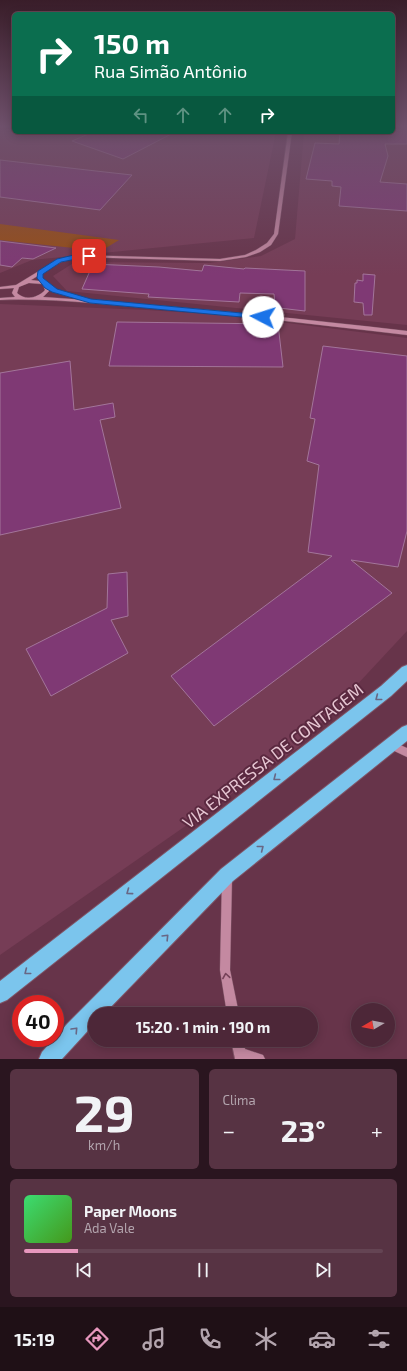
<!DOCTYPE html>
<html lang="pt">
<head>
<meta charset="utf-8">
<style>
  body { margin:0; font-family:"Exo 2",sans-serif; background:#573343; color:#f1f3f6; height:100vh; display:flex; flex-direction:column; font-size:15px; white-space:nowrap }
  * { box-sizing:border-box; margin:0 }
  p { font-size:13px; color:#b3a5ae }
  .icon { flex:none; width:22px; height:22px; fill:none; stroke:currentColor; stroke-width:2; stroke-linecap:round; stroke-linejoin:round }
  .map { position:relative; height:1059px; overflow:hidden }
  .side { display:flex; flex-direction:column; gap:10px; padding:10px; background:#2a151f; flex:1 }
  .side>* { flex:none }
  .top-card { position:absolute; left:12px; top:12px; width:383px; height:122px; border-radius:6px; box-shadow:0 2px 10px #0003,0 0 0 1px #644453; background:#0b6e4f; color:#fff; overflow:hidden }
  .needle { width:26px; rotate:260deg }
  .controls { position:absolute; left:351px; top:1003px; display:grid; gap:8px }
  .controls a { display:grid; place-items:center; width:44px; height:44px; border-radius:50%; background:#4d2738; box-shadow:0 2px 10px #0003,0 0 0 1px #644453; font-size:20px }
  .speed { position:absolute; left:12px; top:995px; display:flex; gap:8px; font-size:20px; font-weight:700; text-align:center }
  .speed>* { display:grid; place-content:center; width:52px; height:52px; border-radius:50%; background:#4d2738; box-shadow:0 2px 10px #0003,0 0 0 1px #644453; line-height:1 }
  .speed .limit { border:6px solid #d22; background:#fff; color:#111 }
  .pin { position:absolute; display:grid; place-items:center; width:34px; height:34px; color:#fff; margin:-17px; border-radius:8px; box-shadow:0 2px 6px #0006 }
  .me { position:absolute; width:44px; margin:-22px; rotate:275deg; stroke-linejoin:round; filter:drop-shadow(0 0 3px #0008) }
  .turn { display:flex; align-items:center; gap:14px; height:84px; padding:0 16px; font-size:18px }
  .turn .icon { width:52px; height:52px; stroke-width:2.5 }
  .turn b { display:block; font-size:28px; line-height:34px }
  .lanes { display:flex; align-items:center; height:38px; padding:0 16px; background:#0003; justify-content:center; gap:20px; direction:ltr }
  .lanes .off { opacity:.35 }
  .big { font-size:30px; font-weight:700; line-height:1.1 }
  .side .tile { flex:1; display:flex; flex-direction:column; justify-content:center; gap:6px; min-width:0; padding:0 14px; border-radius:6px; background:#573343 }
  .side .dial { align-items:center; gap:0 }
  .dial b { font-size:52px; line-height:1 }
  .song { display:flex; align-items:center; gap:12px }
  .cover { width:48px; height:48px; border-radius:6px; background:linear-gradient(135deg,hsl(140 70% 55%),hsl(100 70% 35%)) }
  .played { height:4px; border-radius:2px; background:linear-gradient(90deg,#e797bd 15%,#644453 15%) }
  .keys { display:flex; justify-content:space-around; direction:ltr }
  .heat { display:flex; justify-content:space-between; align-items:center; font-size:22px; direction:ltr }
  .side .tiles { flex:1; display:grid; gap:10px; grid-template-columns:1fr 1fr }
  .tile:last-child { grid-column:span 2 }
  .trip { position:absolute; left:88px; top:1007px; width:230px; height:40px; border-radius:20px; background:#4d2738; box-shadow:0 2px 10px #0003,0 0 0 1px #644453; font-weight:700; line-height:40px; text-align:center }
  .tabs { display:flex; height:64px; justify-content:space-around; align-items:center; background:#1f1016; color:#b3a5ae }
  .tabs .icon { width:28px; height:28px }
  .tabs .current { color:#e797bd }
  .tabs b { font-size:18px; color:#f1f3f6 }
  .map>svg:first-child { display:block }
</style>
</head>
<body>
<div class="map">
<svg width="407" height="1059" viewBox="0 0 407 1059">
  <rect width="100%" height="100%" fill="#67344a"/>
  <g fill="#763d56">
    <path d="M0,127H14V132H276L254,238L32,260L0,273Z"/>
    <path d="M407,127V325L67,291L53,276L75,262L210,263L261,256L295,239L304,132H393Z"/>
    <path d="M0,304L147,310L225,315L407,338V631L299,747L0,955Z"/>
  </g>
  <path fill="#974e14" d="M0,224L119,240L101,251L0,240Z"/>
  <g fill="#7f3974" stroke="#a3759a">
    <path d="M393,127H407V144H385L388,156L380,182L407,184V211L339,206L341,187L332,186V181L306,179L315,143L339,144L340,132H393Z"/>
    <path d="M93,132H175L123,159L72,141Z"/>
    <path d="M0,160L96,171L132,175L100,210L0,197Z"/>
    <path d="M0,241L56,248L33,259L22,258L12,267L0,265Z"/>
    <path d="M93,264L159,267L202,271L204,265L244,269L245,268L305,271V311L279,308V305L275,304L274,294L240,293L239,302L148,297L149,294L82,289Z"/>
    <path d="M363,274L375,275L372,315H364L363,303L354,302L355,283H357V280L363,281Z"/>
    <path d="M117,322L278,324L283,367L109,366Z"/>
    <path d="M323,346L407,356V531L398,567L351,560L392,593L214,726L171,676L332,556L308,552L319,465L307,461L315,419L310,418Z"/>
    <path d="M70,361L74,410L113,403L115,417L100,420L121,508L0,535V373Z"/>
    <path d="M127,572L128,616L111,620L128,653L51,696L26,649L107,608L108,574Z"/>
  </g>
  <g fill="none" stroke-linecap="round" stroke-linejoin="round">
    <defs>
      <g id="minor">
        <path d="M288,132H292L278,234L271,245L260,252L246,257L220,261L78,257L61,262L31,280L47,282C54,293 72,292 82,298L80,299L53,292L50,290L43,297C164,305 286,317 407,331V335C322,325 236,315 151,308C101,304 50,298 0,300V298L15,297L12,293L14,288L0,289V287L16,285L57,260L78,255L220,259L245,255L256,250L267,243L274,234ZM29,283L43,284L45,290C38,298 25,301 17,293L19,287Z"/>
        <path d="M391,741L407,748V757L388,748L387,745L388,742Z"/>
        <path d="M227,874L231,875L232,879L230,970L239,1014H227L220,970L222,879L223,875Z"/>
        <path d="M231,1040H243L245,1049L263,1055L265,1059H235Z"/>
      </g>
      <g id="highway">
        <path d="M407,665V681L391,696L7,1000L0,1003V981L381,686L402,667Z"/>
        <path d="M407,725V741L233,881L104,1014H95V1023L62,1059H39L42,1052L67,1024L221,869L402,727Z"/>
      </g>
    </defs>
    <use href="#minor" stroke="#7f5567" stroke-width="1"/>
    <use href="#highway" stroke="#7f5567" stroke-width="2"/>
    <use href="#minor" fill="#c489a1" fill-rule="evenodd"/>
    <use href="#highway" fill="#7bc5ed" fill-rule="evenodd"/>
  </g>
  <defs><path id="oneway-chevron" d="M-2-3.5L2.5 0L-2 3.5" fill="none" stroke-width="1.6" stroke-linecap="round" stroke-linejoin="round"/></defs>
  <g stroke="#686785">
    <use href="#oneway-chevron" transform="translate(378 698) rotate(142)"/>
    <use href="#oneway-chevron" transform="translate(276 778) rotate(142)"/>
    <use href="#oneway-chevron" transform="translate(261 848) rotate(-38)"/>
    <use href="#oneway-chevron" transform="translate(129 892) rotate(144)"/>
    <use href="#oneway-chevron" transform="translate(166 937) rotate(-46)"/>
    <use href="#oneway-chevron" transform="translate(27 972) rotate(142)"/>
    <use href="#oneway-chevron" transform="translate(75 1030) rotate(-47)"/>
  </g>
  <use stroke="#754158" href="#oneway-chevron" transform="translate(226 976) rotate(-99)"/>
  <linearGradient id="sky" x2="0" y2="1"><stop stop-color="#391d29"/><stop offset="0.46" stop-color="#6e506b"/><stop offset="1" stop-color="#6e506b" stop-opacity="0"/></linearGradient>
  <rect width="407" height="275" fill="url(#sky)"/>
  <path fill="#1a73e8" stroke="#114b97" d="M78,254H89L92,256L61,262L43,274V278L57,289L91,299L263,315L267,317L263,319L90,303L52,292L45,288L37,278L38,271L57,259Z"/>
  <g text-anchor="middle" stroke-width="4" stroke-linejoin="round" paint-order="stroke">
    <g font-size="17" fill="#e7c7d3" stroke="#5b2940">
      <text transform="translate(273 756) rotate(-38)" y="6">VIA EXPRESSA DE CONTAGEM</text>
    </g>
  </g>
</svg>
<div class="controls">
<a><svg class="needle" viewBox="-14 -14 28 28"><path d="M0-13l5 13h-10z" fill="#e53935"/><path d="M0 13l5-13h-10z" fill="#b3a5ae"/></svg></a>
</div>
<div class="speed"><div class="limit">40</div></div>
<div class="pin" style="left:89px;top:256px;background:#d93025"><svg class="icon" aria-label="arrive" viewBox="0 0 24 24"><path d="M6 21V4h12l-3 4 3 4H6"/></svg></div>
<svg class="me" style="left:263px;top:317px" viewBox="-20 -20 40 40"><circle r="19" fill="#fff"/><path d="M0-13L10 11 0 6-10 11z" fill="#1a73e8"/></svg>
<div class="trip">15:20 · 1 min · 190 m</div>
<div class="top-card">
<div class="turn"><svg class="icon" aria-label="right" viewBox="0 0 24 24"><path d="M7 20v-9h11M14 6l5 5-5 5"/></svg><div><b>150 m</b>Rua Simão Antônio</div></div>
<div class="lanes"><svg class="icon off" aria-label="left" viewBox="0 0 24 24"><path d="M17 20v-9H6M10 6l-5 5 5 5"/></svg><svg class="icon off" aria-label="ahead" viewBox="0 0 24 24"><path d="M12 20V5M6 11l6-6 6 6"/></svg><svg class="icon off" aria-label="ahead" viewBox="0 0 24 24"><path d="M12 20V5M6 11l6-6 6 6"/></svg><svg class="icon" aria-label="right" viewBox="0 0 24 24"><path d="M7 20v-9h11M14 6l5 5-5 5"/></svg></div>
</div>
</div>
<section class="side">
<div class="tiles">
<div class="tile dial"><b>29</b><p>km/h</p></div>
<div class="tile"><p>Clima</p>
<div class="heat"><a>−</a><b class="big">23°</b><a>+</a></div>
</div>
<div class="tile">
<div class="song"><i class="cover"></i><div><b>Paper Moons</b><p>Ada Vale</p></div></div>
<div class="played"></div>
<div class="keys"><svg class="icon" aria-label="previous" viewBox="0 0 24 24"><path d="M18 5L8 12l10 7zM5 5v14"/></svg><svg class="icon" aria-label="pause" viewBox="0 0 24 24"><path d="M8 5v14M16 5v14"/></svg><svg class="icon" aria-label="next" viewBox="0 0 24 24"><path d="M6 5l10 7-10 7zM19 5v14"/></svg></div>
</div>
</div>
</section>
<nav class="tabs">
<b>15:19</b>
<svg class="icon current" aria-label="directions" viewBox="0 0 24 24"><path d="M12 3l9 9-9 9-9-9zM9 14v-3h6M13 9l2 2-2 2"/></svg>
<svg class="icon" aria-label="music" viewBox="0 0 24 24"><path d="M9 18V5l10-2v13"/><circle cx="6" cy="18" r="3"/><circle cx="16" cy="16" r="3"/></svg>
<svg class="icon" aria-label="phone" viewBox="0 0 24 24"><path d="M5 4h4l2 5-3 2q2 4 5 5l2-3 5 2v4C11 20 4 13 5 4z"/></svg>
<svg class="icon" aria-label="climate" viewBox="0 0 24 24"><path d="M12 3v18M4 7l16 10M4 17L20 7"/></svg>
<svg class="icon" aria-label="car" viewBox="0 0 24 24"><path d="M5 17H2v-5l4-1 3-4h7l3 4 3 1v5h-3M9 17h6M6 11h13"/><circle cx="7" cy="17" r="2"/><circle cx="17" cy="17" r="2"/></svg>
<svg class="icon" aria-label="filters" viewBox="0 0 24 24"><path d="M4 7h16M4 17h16"/><circle cx="9" cy="7" r="2"/><circle cx="15" cy="17" r="2"/></svg>
</nav>
</body>
</html>
